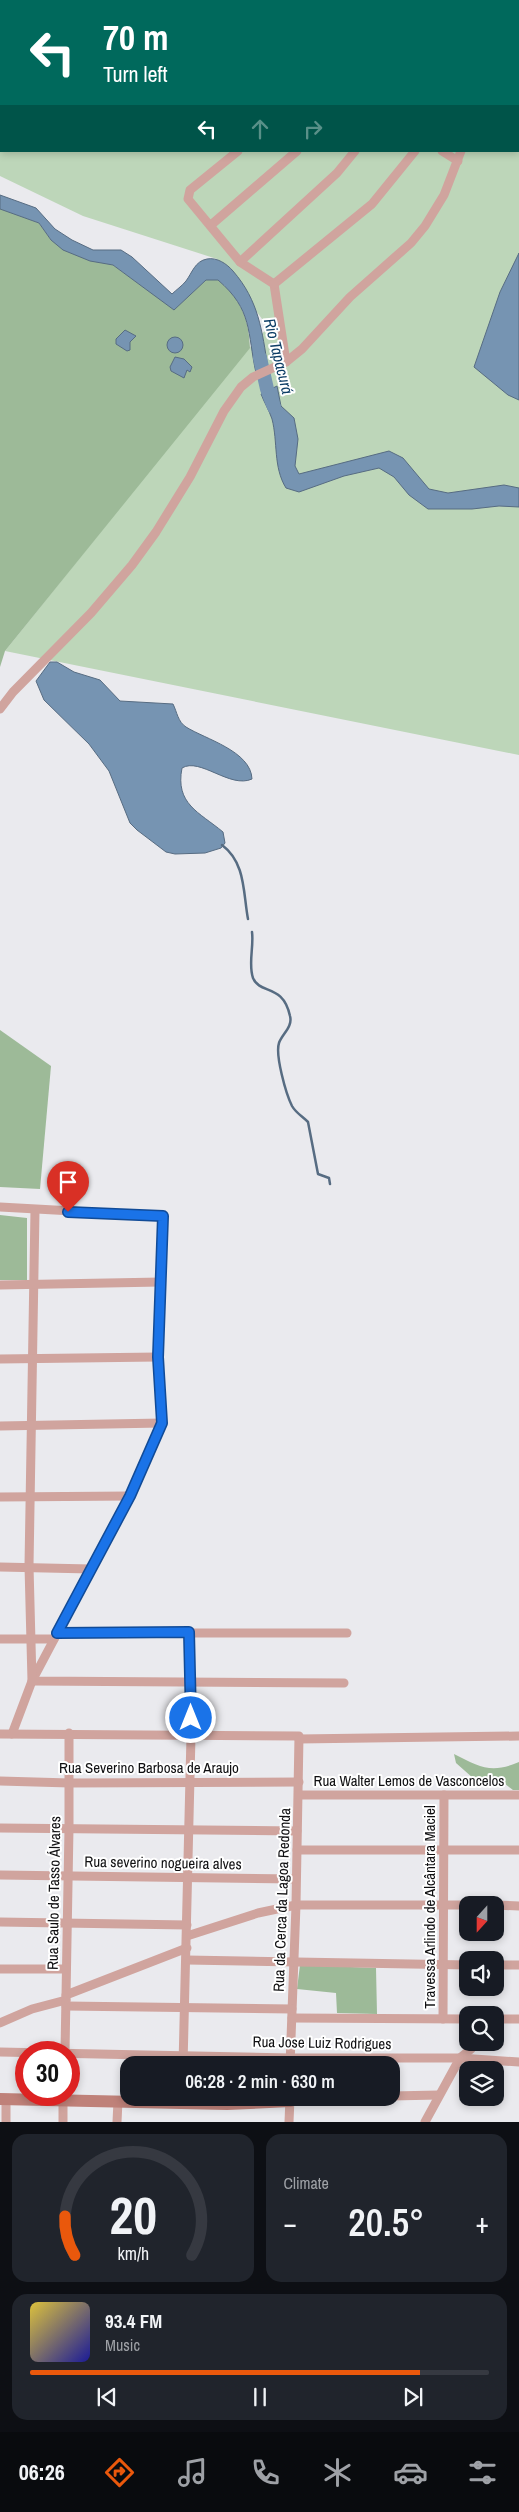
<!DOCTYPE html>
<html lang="en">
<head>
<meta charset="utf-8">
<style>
  body { margin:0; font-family:"Archivo Narrow",sans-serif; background:#20242c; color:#f1f3f6; height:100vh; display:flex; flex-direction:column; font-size:19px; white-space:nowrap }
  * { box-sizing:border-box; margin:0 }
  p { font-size:16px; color:#9ea1a6 }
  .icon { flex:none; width:28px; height:28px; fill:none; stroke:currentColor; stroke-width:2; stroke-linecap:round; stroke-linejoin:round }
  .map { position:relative; height:2122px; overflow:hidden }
  .drawer { display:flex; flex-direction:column; gap:12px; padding:12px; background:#0d0f14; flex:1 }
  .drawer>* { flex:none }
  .guide { position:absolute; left:0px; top:0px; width:520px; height:152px; box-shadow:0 2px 8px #0003; background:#00695c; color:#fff; overflow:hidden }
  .needle { width:32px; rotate:201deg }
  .tools { position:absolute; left:459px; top:1896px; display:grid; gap:10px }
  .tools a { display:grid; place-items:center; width:45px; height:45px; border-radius:10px; background:#171b24; box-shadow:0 2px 8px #0003; font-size:25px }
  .speed { position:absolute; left:15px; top:2041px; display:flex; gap:10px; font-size:25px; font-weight:700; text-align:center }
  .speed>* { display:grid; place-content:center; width:65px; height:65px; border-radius:50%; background:#171b24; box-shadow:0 2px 8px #0003; line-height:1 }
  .speed .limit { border:8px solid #d22; background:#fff; color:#111 }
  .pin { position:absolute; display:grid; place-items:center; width:42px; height:42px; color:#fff; margin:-51px -21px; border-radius:50% 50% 50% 0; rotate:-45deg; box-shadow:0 0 5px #0007 }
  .pin .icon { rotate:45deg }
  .me { position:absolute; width:55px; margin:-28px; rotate:0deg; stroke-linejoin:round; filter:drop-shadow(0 0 4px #0008) }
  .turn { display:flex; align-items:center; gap:18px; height:105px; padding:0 20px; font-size:22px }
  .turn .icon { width:65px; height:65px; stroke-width:2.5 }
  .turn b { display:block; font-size:35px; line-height:42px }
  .lanes { display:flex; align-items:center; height:48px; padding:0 20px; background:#0003; justify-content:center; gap:25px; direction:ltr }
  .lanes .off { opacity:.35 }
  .big { font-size:38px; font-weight:600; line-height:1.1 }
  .drawer .widget { flex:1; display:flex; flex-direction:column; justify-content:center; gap:8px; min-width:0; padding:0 18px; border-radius:15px; background:#20242c }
  .drawer .dial { align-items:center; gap:0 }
  .dial svg { height:130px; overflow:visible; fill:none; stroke:#363941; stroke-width:7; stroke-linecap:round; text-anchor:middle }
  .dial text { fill:#f1f3f6; stroke:none }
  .song { display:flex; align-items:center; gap:15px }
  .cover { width:60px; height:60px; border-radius:8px; background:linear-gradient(135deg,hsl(50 70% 55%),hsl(240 70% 35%)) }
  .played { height:5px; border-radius:2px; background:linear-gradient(90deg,#ea580c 85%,#363941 85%) }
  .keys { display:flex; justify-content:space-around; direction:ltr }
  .heat { display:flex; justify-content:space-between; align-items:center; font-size:28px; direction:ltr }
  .drawer .tiles { flex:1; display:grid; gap:12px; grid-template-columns:1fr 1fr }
  .widget:last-child { grid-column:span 2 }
  .trip { position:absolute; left:120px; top:2056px; width:280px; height:50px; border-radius:15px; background:#171b24; box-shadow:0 2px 8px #0003; font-weight:600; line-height:50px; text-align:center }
  .tab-bar { display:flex; height:80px; justify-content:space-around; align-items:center; background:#090b0e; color:#9ea1a6 }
  .tab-bar .icon { width:35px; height:35px }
  .tab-bar .on { color:#ea580c }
  .tab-bar b { font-size:22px; color:#f1f3f6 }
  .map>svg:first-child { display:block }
</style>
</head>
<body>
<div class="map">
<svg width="519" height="2122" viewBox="0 0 519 2122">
  <rect width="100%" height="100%" fill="#eaeaee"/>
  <path fill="#bdd6b9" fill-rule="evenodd" d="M0,0H519V755L5,651L237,362L268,327L217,259L83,216L0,176ZM1,1H519V151H1Z"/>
  <g fill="#9dba98">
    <path d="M0,208L39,223L51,240L113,265L174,309L206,280H218C241,299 249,319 250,348L5,651L0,667Z"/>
    <path d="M0,1030L51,1066L40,1189L0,1187Z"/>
    <path d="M0,1215L27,1218V1280H0Z"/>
    <path d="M454,1754C480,1767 491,1774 519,1762V1790H513L500,1780L491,1781L482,1786L456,1763Z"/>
    <path d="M300,1965L376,1968L377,2014L337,2013L336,1993L297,1989Z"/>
  </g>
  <g fill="#7694b2" stroke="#576c82">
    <path d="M0,195L36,208L55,229L72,240L93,250H121L132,257L172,294C176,290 182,286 186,281C192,273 195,261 207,259C217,257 227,264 233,271C259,301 262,331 268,368L256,373C247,332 253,310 218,280H206L174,310L113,265L90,261L63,250L51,240L39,223L0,209Z"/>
    <path d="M519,253V400L508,395L474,367L500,292Z"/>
    <path d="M125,330L136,336L130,342V350L127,351L116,344V339Z"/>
    <circle cx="175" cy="345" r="8"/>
    <path d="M175,357L184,359L192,367L190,372L187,370L184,378L171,371L170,367Z"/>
    <path d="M277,386L281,406L294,418L298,439L295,466L299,474L389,451L403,458L429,489L448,493L504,485L519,488V507L499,506L472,509H428L409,495L394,477L379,468L344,476L299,492L286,488C273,467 278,442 272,419C269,410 264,402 261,394Z"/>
    <path d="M50,662H57L74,672L100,680L120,701L173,704C177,712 178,722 186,727C205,739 251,751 252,779C230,789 200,757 182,768C175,804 199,812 223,832L225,843L221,848L205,853L175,854L166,852L137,830L130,823L109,771L89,744L44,700L36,681Z"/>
  </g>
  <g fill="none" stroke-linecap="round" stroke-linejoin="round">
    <g stroke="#576c82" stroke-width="2.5">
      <path d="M222,845C246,863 243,893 248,919"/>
      <path d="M252,932C254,947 248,964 253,978C260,995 283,983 290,1016C293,1027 282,1034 279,1043C275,1055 286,1094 292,1106C296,1113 302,1116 308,1122L318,1174L329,1178L330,1184"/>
    </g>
    <path stroke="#7694b2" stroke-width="14" d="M260,358L267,389L274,407"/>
    <g stroke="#d0a49e" stroke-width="9">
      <path d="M166,0L168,1"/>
      <path d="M238,151L190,190L188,199L240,262L274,284L286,362"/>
      <path d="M442,151L458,161"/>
      <path d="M211,225L297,151"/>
      <path d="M240,262L337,173L355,151"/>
      <path d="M274,284L372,204L415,151"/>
      <path d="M0,709L13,692L91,613L132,565L156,532L190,477L224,411L241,387L253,377L286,362L302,349L350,297L411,243L425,226L444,195L461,151"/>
      <path d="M0,1207L163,1216L158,1357L162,1423L130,1496L32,1681L12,1734"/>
      <path d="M35,1210L29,1566L32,1681L344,1683"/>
      <path d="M0,1285L161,1282"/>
      <path d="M0,1359L158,1357"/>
      <path d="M0,1426L162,1423"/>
      <path d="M0,1497L130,1496"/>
      <path d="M0,1567L91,1569"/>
      <path d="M57,1633H347"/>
      <path d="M0,1639H54"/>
      <path d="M0,1734L299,1736L296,1905L290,2065"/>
      <path d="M299,1739L519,1736"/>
      <path d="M0,1781L70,1783L299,1782"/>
      <path d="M299,1795H519"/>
      <path d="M0,1828L297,1831"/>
      <path d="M297,1850H519"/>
      <path d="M0,1875L295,1879"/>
      <path d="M495,1905L519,1906"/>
      <path d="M0,1922L187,1925"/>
      <path d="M187,1936L258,1913L296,1905H474"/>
      <path d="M187,1960L468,1965"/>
      <path d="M495,1965H519"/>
      <path d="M0,1969H66"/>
      <path d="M66,1995L187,1948"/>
      <path d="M66,2006L292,2009"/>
      <path d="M292,2018L468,2019"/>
      <path d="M443,2019L444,1795"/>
      <path d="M495,2019H519"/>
      <path d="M0,2023L32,2009L66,2000"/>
      <path d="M0,2052L290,2058H460L519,2062"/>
      <path d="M65,2052L69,1828V1733"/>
      <path d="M183,2065L191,1736L189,1632"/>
      <path d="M391,2096L439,2095"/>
      <path d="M290,2101L345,2098"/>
      <path d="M6,2122V2099"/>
      <path d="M63,2122V2095"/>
      <path d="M117,2122L118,2101"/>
      <path d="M289,2122L290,2098"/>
      <path d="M425,2122L460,2058L471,2049L475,2042"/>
    </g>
    <path stroke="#bf8179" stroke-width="12" d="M0,2099L227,2104L290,2101"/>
  </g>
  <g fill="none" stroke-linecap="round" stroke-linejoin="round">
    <defs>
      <path id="route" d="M68,1212L163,1216L158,1357L162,1423L130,1496L57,1633L189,1632L191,1718"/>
    </defs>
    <use href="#route" stroke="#114b97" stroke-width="12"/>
    <use href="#route" stroke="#1a73e8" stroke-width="9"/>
  </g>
  <g text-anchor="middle" stroke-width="4" stroke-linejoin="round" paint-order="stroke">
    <g font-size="15" fill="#0f0f11" stroke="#fff">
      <text x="149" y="1773">Rua Severino Barbosa de Araujo</text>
      <text x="409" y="1786">Rua Walter Lemos de Vasconcelos</text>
      <text transform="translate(163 1863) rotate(1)" y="5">Rua severino nogueira alves</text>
      <text transform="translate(54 1893) rotate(-89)" y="5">Rua Saulo de Tasso Álvares</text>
      <text transform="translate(282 1900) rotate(-88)" y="5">Rua da Cerca da Lagoa Redonda</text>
      <text transform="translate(430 1907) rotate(-90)" y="5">Travessa Arlindo de Alcântara Maciel</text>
      <text transform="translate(322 2043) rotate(1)" y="5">Rua Jose Luiz Rodrigues</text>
    </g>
    <g font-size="16" font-style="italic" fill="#0e3e66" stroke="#fff">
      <text transform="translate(279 356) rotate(76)" y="6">Rio Tapacurá</text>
    </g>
  </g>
</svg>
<div class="tools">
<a><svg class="needle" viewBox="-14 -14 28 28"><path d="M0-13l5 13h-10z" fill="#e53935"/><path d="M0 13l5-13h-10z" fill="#9ea1a6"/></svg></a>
<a><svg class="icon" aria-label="sound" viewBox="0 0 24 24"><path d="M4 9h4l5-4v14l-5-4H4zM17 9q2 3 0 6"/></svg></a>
<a><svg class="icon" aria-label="search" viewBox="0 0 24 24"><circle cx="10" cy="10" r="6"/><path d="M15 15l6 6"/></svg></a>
<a><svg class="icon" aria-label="layers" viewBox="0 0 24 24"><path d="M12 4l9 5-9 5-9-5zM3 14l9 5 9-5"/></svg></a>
</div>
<div class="speed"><div class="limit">30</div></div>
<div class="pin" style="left:68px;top:1212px;background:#d93025"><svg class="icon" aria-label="arrive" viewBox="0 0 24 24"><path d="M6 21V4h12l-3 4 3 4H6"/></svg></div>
<svg class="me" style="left:191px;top:1718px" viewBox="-20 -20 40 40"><circle r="17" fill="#1a73e8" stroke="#fff" stroke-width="3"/><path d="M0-11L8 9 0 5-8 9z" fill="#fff"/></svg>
<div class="trip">06:28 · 2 min · 630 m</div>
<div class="guide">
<div class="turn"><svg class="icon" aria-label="left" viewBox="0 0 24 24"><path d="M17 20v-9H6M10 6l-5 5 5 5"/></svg><div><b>70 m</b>Turn left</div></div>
<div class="lanes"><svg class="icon" aria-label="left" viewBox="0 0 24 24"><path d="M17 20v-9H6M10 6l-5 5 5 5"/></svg><svg class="icon off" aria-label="ahead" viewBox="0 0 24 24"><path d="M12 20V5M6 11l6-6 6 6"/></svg><svg class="icon off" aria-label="right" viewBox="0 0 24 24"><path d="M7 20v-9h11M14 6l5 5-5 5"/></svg></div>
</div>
</div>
<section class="drawer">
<div class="tiles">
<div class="widget dial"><svg viewBox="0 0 100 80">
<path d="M14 69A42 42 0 1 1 86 69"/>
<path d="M14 69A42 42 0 0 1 8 45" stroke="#ea580c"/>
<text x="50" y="56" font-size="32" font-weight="700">20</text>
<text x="50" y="72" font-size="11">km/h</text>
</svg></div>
<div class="widget"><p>Climate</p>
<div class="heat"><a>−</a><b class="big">20.5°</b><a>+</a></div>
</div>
<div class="widget">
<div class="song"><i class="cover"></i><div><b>93.4 FM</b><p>Music</p></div></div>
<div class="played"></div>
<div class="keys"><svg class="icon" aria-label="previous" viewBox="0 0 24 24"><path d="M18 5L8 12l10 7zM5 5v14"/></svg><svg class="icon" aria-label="pause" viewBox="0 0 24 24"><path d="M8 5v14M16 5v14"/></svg><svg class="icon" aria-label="next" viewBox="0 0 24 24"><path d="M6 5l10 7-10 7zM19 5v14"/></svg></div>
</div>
</div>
</section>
<nav class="tab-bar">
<b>06:26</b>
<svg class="icon on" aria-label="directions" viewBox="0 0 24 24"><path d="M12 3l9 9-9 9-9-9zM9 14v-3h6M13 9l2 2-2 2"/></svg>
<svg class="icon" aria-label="music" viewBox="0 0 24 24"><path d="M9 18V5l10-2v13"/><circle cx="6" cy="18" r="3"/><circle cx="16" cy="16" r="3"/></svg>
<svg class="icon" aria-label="phone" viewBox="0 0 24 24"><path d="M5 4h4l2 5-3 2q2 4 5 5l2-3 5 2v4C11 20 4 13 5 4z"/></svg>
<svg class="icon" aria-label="climate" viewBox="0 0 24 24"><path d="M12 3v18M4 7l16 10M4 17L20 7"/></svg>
<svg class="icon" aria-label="car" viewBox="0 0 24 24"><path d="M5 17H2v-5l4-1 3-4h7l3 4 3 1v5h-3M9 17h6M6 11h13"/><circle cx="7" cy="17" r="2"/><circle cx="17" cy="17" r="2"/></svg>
<svg class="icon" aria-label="filters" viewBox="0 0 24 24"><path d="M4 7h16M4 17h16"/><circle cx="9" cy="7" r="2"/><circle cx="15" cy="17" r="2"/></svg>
</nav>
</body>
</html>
